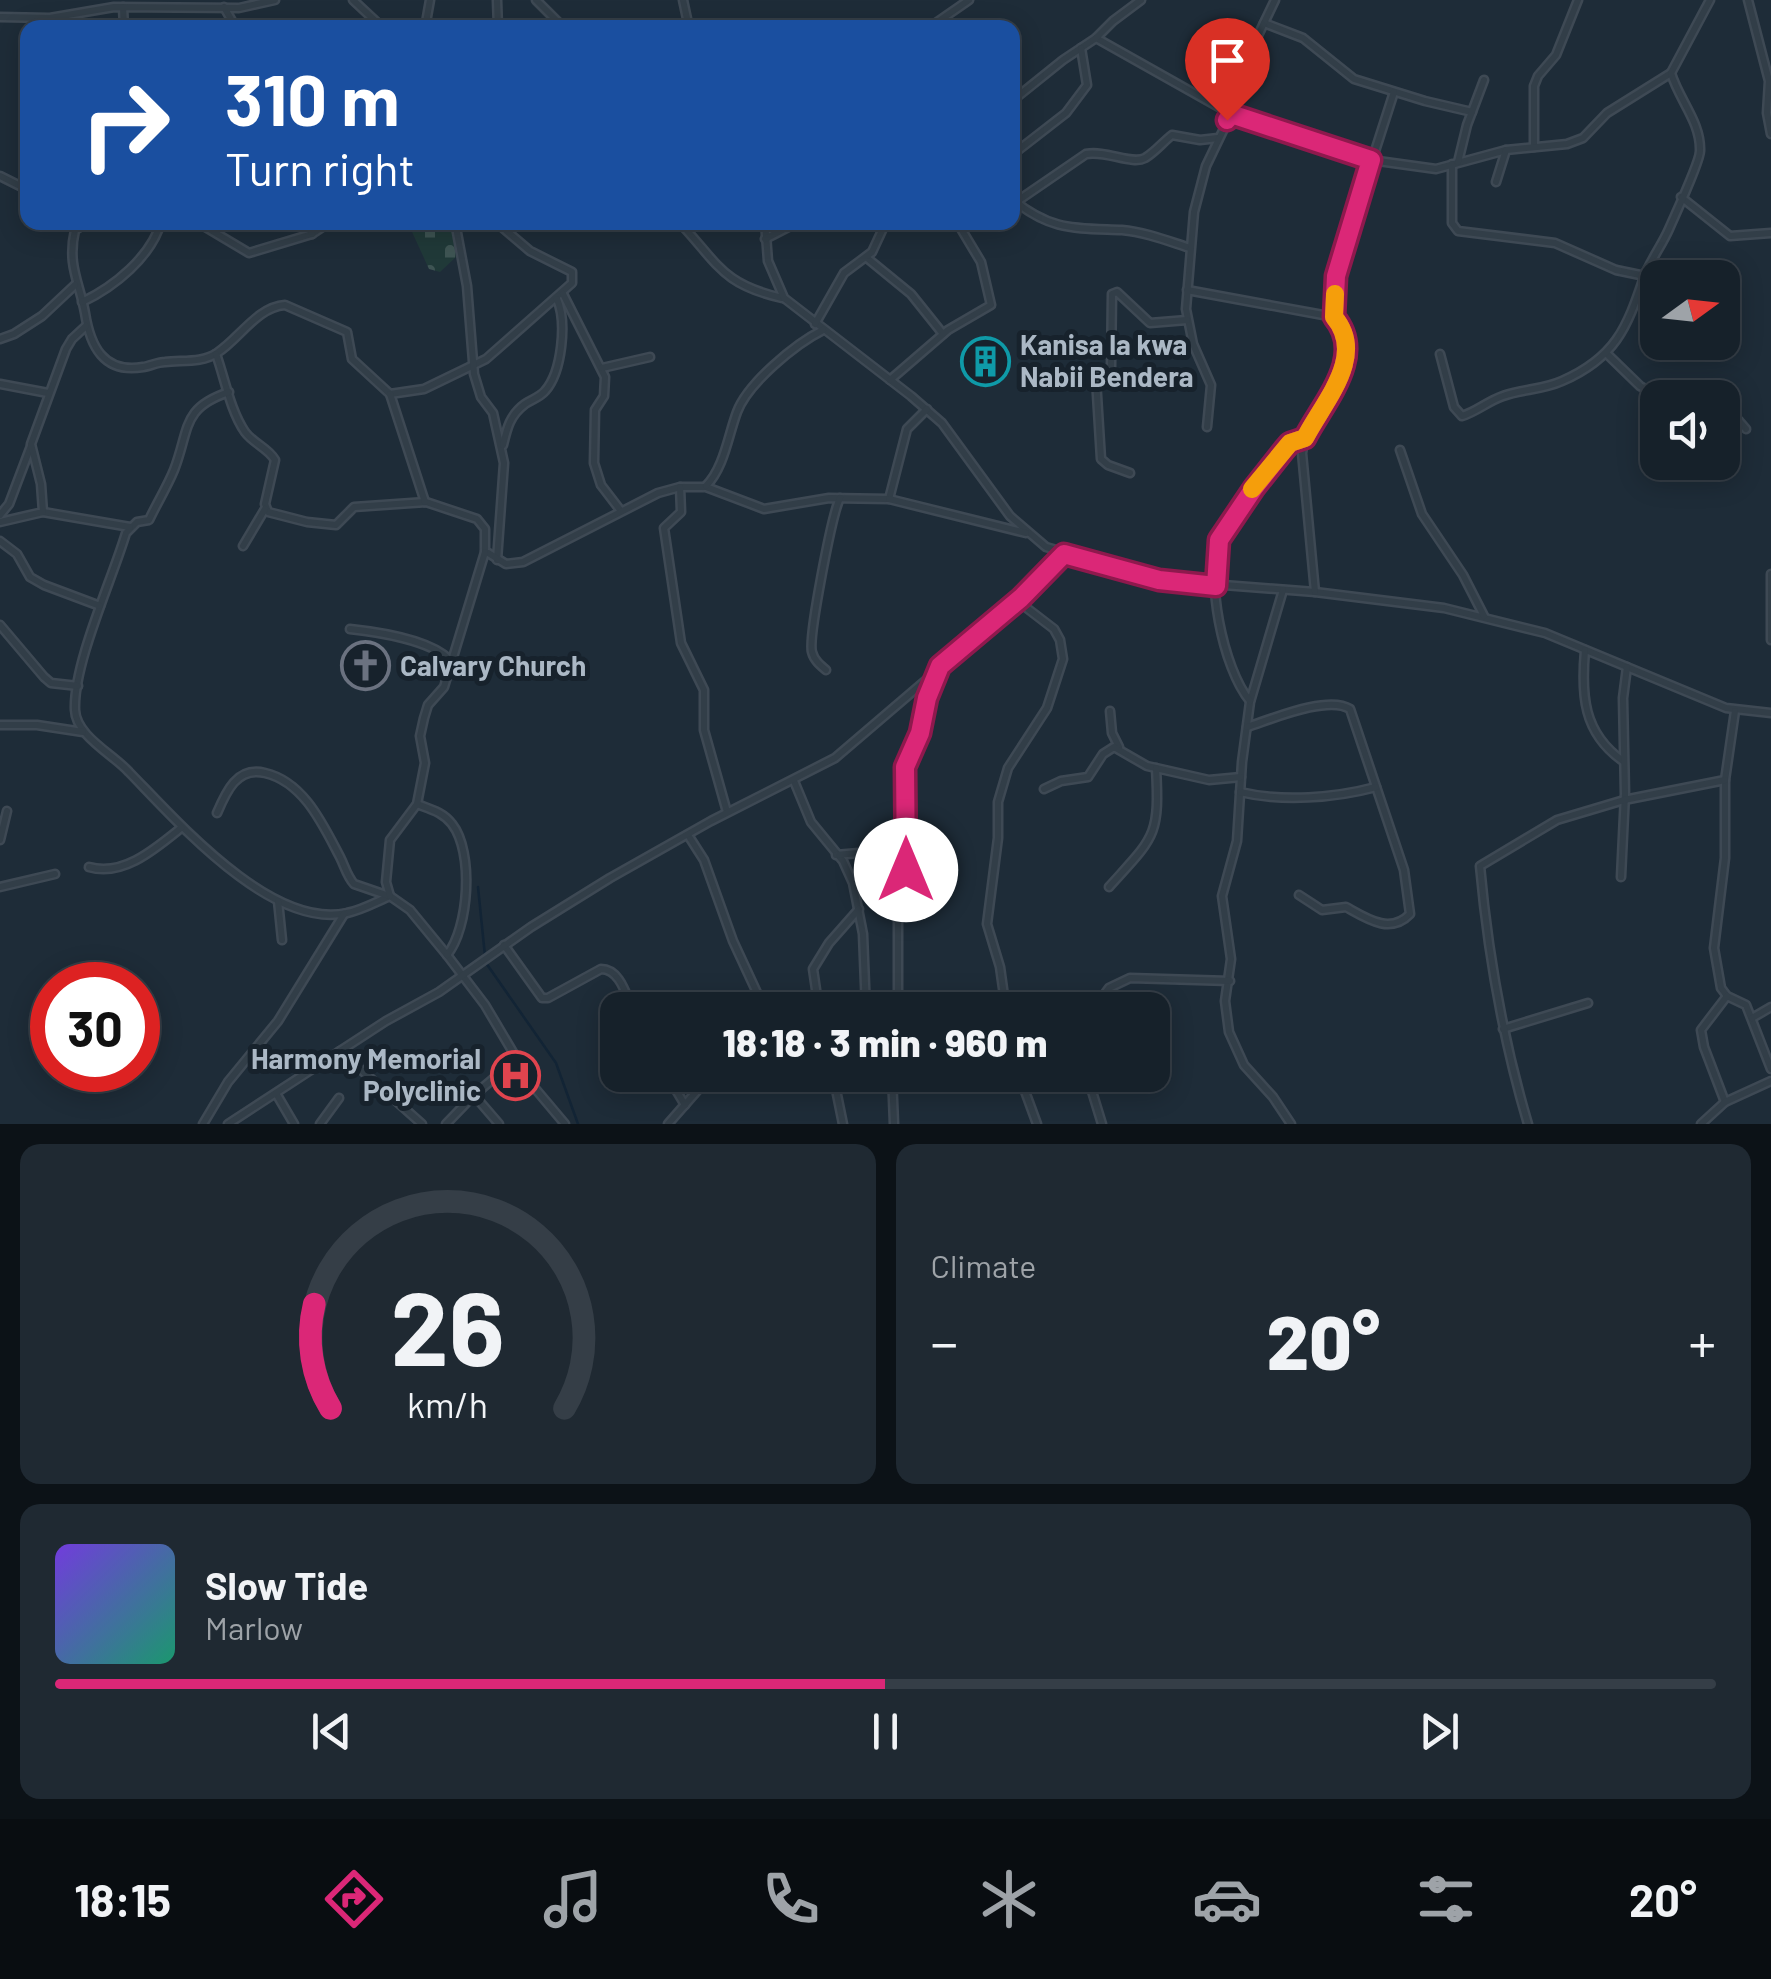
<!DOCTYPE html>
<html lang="en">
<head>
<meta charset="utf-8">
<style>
  body { margin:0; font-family:Barlow,sans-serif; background:#1f2932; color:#f1f3f6; height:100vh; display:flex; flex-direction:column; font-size:38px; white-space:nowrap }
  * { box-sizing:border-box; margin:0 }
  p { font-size:32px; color:#9ea3a8 }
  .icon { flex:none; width:55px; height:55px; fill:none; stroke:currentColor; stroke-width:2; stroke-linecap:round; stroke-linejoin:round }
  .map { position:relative; height:1124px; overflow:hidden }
  .side { display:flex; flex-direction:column; gap:20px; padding:20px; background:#0c1217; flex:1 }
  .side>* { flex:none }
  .top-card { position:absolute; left:20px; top:20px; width:1000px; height:210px; border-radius:20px; box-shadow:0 5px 25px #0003,0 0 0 2px #353e47; background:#1a4fa0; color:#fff; overflow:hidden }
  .needle { width:65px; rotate:75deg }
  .tools { position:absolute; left:1640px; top:260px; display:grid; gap:20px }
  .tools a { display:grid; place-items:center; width:100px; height:100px; border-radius:20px; background:#16212a; box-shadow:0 5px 25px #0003,0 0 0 2px #353e47; font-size:50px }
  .speed { position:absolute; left:30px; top:962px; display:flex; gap:20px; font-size:50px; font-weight:700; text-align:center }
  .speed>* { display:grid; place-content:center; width:130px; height:130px; border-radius:50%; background:#16212a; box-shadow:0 5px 25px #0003,0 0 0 2px #353e47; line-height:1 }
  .speed .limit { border:15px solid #d22; background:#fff; color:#111 }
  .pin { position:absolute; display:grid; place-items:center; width:85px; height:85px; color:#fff; margin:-102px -42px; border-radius:50% 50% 50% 0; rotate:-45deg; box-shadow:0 0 10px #0007 }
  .pin .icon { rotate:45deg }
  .me { position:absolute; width:110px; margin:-55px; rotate:0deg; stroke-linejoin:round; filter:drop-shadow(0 0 8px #0008) }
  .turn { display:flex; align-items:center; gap:35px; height:210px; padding:0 40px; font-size:45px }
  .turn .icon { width:130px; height:130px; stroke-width:2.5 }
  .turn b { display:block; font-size:70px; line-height:85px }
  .big { font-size:75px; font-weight:800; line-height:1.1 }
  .side .card { flex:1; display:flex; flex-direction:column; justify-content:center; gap:15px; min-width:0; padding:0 35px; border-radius:20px; background:#1f2932 }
  .side .dial { align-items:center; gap:0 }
  .dial svg { height:260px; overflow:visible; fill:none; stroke:#353e47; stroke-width:7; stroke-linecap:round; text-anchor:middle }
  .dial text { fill:#f1f3f6; stroke:none }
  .song { display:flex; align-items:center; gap:30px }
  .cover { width:120px; height:120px; border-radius:15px; background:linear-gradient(135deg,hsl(260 70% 55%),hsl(160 70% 35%)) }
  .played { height:10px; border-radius:5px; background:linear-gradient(90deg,#db2777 50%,#353e47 50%) }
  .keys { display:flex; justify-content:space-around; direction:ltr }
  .heat { display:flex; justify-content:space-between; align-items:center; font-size:55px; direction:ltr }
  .side .tiles { flex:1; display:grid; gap:20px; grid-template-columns:1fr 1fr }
  .card:last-child { grid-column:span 2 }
  .trip { position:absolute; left:600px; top:992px; width:570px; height:100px; border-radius:20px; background:#16212a; box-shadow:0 5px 25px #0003,0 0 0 2px #353e47; font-weight:800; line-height:100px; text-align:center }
  .menu { display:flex; height:160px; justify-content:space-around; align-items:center; background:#090d11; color:#9ea3a8 }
  .menu .icon { width:70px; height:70px }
  .menu .selected { color:#db2777 }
  .menu b { font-size:45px; color:#f1f3f6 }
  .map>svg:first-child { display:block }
</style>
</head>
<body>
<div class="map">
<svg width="1771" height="1124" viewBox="0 0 1771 1124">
  <defs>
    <pattern id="cemetery-stones" width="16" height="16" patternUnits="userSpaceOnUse" patternTransform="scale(2.5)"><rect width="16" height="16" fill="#203938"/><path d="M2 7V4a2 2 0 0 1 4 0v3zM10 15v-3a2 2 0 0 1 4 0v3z" fill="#3e5453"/></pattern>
  </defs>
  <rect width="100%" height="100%" fill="#1e2c38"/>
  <path fill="url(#cemetery-stones)" d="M408,223H451L457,256L440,272L429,269Z"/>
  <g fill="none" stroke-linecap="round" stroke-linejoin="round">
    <g stroke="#122435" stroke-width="2.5">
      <path d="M478,887L485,956"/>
      <path d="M486,963L556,1063L578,1124"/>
    </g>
    <defs>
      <g id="street">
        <path d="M353,0L383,28"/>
        <path d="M497,0L498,28"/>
        <path d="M536,0L564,28"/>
        <path d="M683,0L689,28"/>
        <path d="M1748,0L1769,81L1767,113L1771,134"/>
        <path d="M123,7L124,28"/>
        <path d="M224,7L236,28"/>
        <path d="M0,17L50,18L114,7L239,8L275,0"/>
        <path d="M1264,23L1303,38L1354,79L1425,101L1472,112"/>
        <path d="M933,25L969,0"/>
        <path d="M425,28L430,0"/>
        <path d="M1096,38L1240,119L1371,160L1436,169L1506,150"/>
        <path d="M1012,101L1063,60L1096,38L1113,21L1141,0"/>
        <path d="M1534,147V86L1538,76L1556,55L1578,0"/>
        <path d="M1012,155L1066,113L1087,85L1081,48"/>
        <path d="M1458,162L1467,125L1484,80"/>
        <path d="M1452,164V223L1458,231L1555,243L1616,270L1645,276"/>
        <path d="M0,176L28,190"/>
        <path d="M1496,182L1506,150L1567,144L1583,138L1607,113L1671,73"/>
        <path d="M1681,197L1730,236L1771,233"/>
        <path d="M1012,199C1051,231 1074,228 1122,230C1145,232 1168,241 1190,248"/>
        <path d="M1016,202L1086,154C1106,150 1132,165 1145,158C1155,152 1163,142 1172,135L1200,140L1218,138"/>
        <path d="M68,222L75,230C67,265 79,281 85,313C90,345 103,374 143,367C150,366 158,362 165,362C183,360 202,363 217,353C240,338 257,307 285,305L347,332L352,359L390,394L424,389L486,359L572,283V272L530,251L496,222"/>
        <path d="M197,222L249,253L312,234L330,222"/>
        <path d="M306,222L312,234"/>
        <path d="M455,222L467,286L474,374L481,397L493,413L504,463L497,560"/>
        <path d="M679,222C718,263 721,284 782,298"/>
        <path d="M765,222L768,261L784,298L911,396L942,423L1010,516L1046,547L1159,580L1315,592L1444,608L1545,633L1726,708L1771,713"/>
        <path d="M75,230L88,222"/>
        <path d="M765,239L798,222"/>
        <path d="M867,258L911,294L943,334"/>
        <path d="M1187,290L1334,317"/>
        <path d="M563,294L605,377L604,396L595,410L594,463L601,485L621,511"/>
        <path d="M82,302C114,287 151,257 161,222"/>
        <path d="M815,324L844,273L872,252L886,222"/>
        <path d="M0,339L14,334L42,316L75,285"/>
        <path d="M1606,353L1640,386L1660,398"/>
        <path d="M216,354C225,379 230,410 245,432C254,444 268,448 275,460L265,504L268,512L307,522L336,525L354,507L426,502L477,519L485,529V551L506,564L523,562L658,493L680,487H706L764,509L829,498L889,499L907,429L927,409"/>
        <path d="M1440,354L1454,407L1462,416C1476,412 1488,401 1503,396C1522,389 1542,390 1562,381C1615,358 1627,328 1644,277C1650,261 1662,245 1669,229C1675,215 1700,162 1700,151C1701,122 1679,100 1671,73L1710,0"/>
        <path d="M602,368L650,357"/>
        <path d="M890,380L948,330L991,305L981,262L957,222"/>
        <path d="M0,384L48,393"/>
        <path d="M229,392C181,408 190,429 174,470C167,487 157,503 149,520L137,522L126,533C112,580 73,664 75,710C76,736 113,754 129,772C176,820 271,930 347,913C362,910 376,902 390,896L410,910L447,955L485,1005L533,1086L565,1124"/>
        <path d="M390,394L425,502"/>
        <path d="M1722,408L1733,414L1746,429"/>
        <path d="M1207,427L1211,385L1193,344L1186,309L1194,212L1206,166L1231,114L1241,71L1275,0"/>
        <path d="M503,445C507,428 510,415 525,404C531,400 540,397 545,391C562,372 567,322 557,299"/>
        <path d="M1400,450L1422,514L1463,575L1484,616"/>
        <path d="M1130,473L1108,465L1101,459L1096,379L1099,373L1108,372L1111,367L1112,294L1117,292L1150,323L1187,320"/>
        <path d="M706,486C724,468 728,436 737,412C748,383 795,344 823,330"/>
        <path d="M680,487L681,512L664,528L681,643L704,690V730L727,812"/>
        <path d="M889,499L1026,533"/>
        <path d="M43,512L130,527"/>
        <path d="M0,515L9,504L31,446"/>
        <path d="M0,522L43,512L41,484L31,444L66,349L72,339L86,326"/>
        <path d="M0,541L17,554L30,577L44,585L100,606"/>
        <path d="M243,546L265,509"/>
        <path d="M1771,574V640"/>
        <path d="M1283,590L1250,702L1242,762L1237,841L1222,896L1231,959L1225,1001L1229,1032L1244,1065L1273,1097L1291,1124"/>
        <path d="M1315,592L1302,453L1305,437L1339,379L1347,349L1346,331L1334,317L1336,277L1341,257L1394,92"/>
        <path d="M0,625L44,677L51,683L78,686"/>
        <path d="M350,629C378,632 430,640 450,660"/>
        <path d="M1585,650C1581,695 1583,733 1623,761"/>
        <path d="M826,670C820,665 814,660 812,652C808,638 832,514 840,498"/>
        <path d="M1250,701C1223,669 1204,576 1221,537C1230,515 1250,491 1266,473C1281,458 1285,445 1305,437"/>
        <path d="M1110,711L1112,733L1119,747"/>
        <path d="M1735,711L1725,780V858L1714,948L1721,988L1727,996L1746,1005L1771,1069"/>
        <path d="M0,725H37L83,732"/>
        <path d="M1247,727C1272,719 1328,695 1350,709L1404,870L1410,914C1390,935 1366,918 1346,907L1322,910L1299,895"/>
        <path d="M794,781L811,822L843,861L853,883L863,934L866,1010"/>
        <path d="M1044,789L1061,781L1088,777L1103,754L1114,747L1147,766L1209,780L1241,777"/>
        <path d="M1240,792C1282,802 1335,798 1376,787"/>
        <path d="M417,804C430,809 443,812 452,824C474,852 469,928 447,955"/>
        <path d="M217,813C226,792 237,766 265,773C304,782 323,825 340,857C345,867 347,876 354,884L389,896"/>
        <path d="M688,835L704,860L733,941L765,1010"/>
        <path d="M0,840L7,811"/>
        <path d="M836,855L904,849"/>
        <path d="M89,867C123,877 155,849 181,828"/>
        <path d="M1621,877L1625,794L1623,698L1627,667"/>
        <path d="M0,887L55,874"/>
        <path d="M1109,887C1154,837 1160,837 1156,768"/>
        <path d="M390,896L386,882L390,840L417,804L425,763L420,736L424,718L428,705L444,687L485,552"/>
        <path d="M278,901L282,940"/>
        <path d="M504,945L542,998H548L601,969C620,969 626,995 633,1010"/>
        <path d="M804,1010L817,1001"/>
        <path d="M819,1010L813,969L829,943L859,909"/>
        <path d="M898,1010V921L905,870V767L920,733L927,698L939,669"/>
        <path d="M1006,1010L1000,967L987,924L998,838V802L1008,768L1047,708L1063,659L1060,640L1054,629L1028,609L1021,599"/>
        <path d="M1093,1010L1109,988L1130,978L1230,981"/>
        <path d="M1752,1018L1771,1007"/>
        <path d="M1503,1029L1588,1003"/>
        <path d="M340,1051L422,1124"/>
        <path d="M667,1075L685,1105"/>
        <path d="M833,1075L843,1124"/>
        <path d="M892,1075L894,1124"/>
        <path d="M977,1075L1021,1081"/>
        <path d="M1019,1075L1037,1124"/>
        <path d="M1087,1075L1102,1124"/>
        <path d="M277,1095L294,1124"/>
        <path d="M474,1095L499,1074L520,1065"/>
        <path d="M1725,1102L1704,1047L1701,1030L1727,996"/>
        <path d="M203,1124L228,1082L278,1021L344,914"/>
        <path d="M228,1124L386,1021L439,992L531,927L610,878L711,821L835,758L1021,599L1064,554"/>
        <path d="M320,1124L339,1098"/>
        <path d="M446,1124L474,1095L499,1124"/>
        <path d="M668,1124L711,1075"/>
        <path d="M1528,1124C1503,1040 1488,954 1480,866L1557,820L1624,800L1725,780"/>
        <path d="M1701,1124L1725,1102L1771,1081"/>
      </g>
    </defs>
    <use href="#street" stroke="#3e4954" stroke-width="11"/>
    <use href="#street" stroke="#323e48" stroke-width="6"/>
  </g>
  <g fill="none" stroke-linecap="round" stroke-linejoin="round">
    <defs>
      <path id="route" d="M906,870L905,767L920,733L927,698L940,666L1021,598L1064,554L1159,580L1216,586L1219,540L1254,488L1284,450L1290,443L1305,438C1324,401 1367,356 1334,317L1336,276L1371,160L1231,114L1227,120"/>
    </defs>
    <use href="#route" stroke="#8e194d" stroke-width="25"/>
    <use href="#route" stroke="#db2777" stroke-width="18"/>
    <path stroke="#f59e0b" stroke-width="18" d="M1252,489L1290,443L1305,438C1324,401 1367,356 1334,317L1335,294"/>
  </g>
  <defs>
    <symbol id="building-ring" viewBox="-11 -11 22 22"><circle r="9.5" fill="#17222c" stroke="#0f9aa8" stroke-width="1.5"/><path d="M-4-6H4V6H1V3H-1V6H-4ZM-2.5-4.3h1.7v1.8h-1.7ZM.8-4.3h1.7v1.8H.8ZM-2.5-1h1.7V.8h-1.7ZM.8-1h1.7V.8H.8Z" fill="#0f9aa8"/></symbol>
    <symbol id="church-ring" viewBox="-11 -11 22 22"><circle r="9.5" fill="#17222c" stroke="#6b7280" stroke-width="1.5"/><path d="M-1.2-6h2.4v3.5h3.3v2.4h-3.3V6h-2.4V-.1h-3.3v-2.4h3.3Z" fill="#6b7280"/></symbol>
    <symbol id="hospital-ring" viewBox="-11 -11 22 22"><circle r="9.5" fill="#17222c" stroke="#e0444e" stroke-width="1.5"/><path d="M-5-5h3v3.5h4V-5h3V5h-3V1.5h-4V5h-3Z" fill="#e0444e"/></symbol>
  </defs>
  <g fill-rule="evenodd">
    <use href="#building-ring" x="958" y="334" width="55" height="55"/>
    <use href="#church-ring" x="338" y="638" width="55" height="55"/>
    <use href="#hospital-ring" x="488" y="1048" width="55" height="55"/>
  </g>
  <g text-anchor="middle" stroke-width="10" stroke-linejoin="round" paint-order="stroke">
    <g font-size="28" font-weight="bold" fill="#abb8c5" stroke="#17222c" text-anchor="start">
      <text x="1020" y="355">Kanisa la kwa<tspan x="1020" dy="32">Nabii Bendera</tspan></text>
      <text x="400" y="676">Calvary Church</text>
      <text x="481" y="1069" text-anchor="end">Harmony Memorial<tspan x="481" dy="32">Polyclinic</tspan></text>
    </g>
  </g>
</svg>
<div class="tools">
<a><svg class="needle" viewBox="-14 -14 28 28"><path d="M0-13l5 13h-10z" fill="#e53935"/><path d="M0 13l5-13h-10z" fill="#9ea3a8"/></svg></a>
<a><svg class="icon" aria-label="sound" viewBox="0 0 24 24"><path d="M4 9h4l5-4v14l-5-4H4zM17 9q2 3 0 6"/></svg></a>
</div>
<div class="speed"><div class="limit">30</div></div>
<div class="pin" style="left:1227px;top:120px;background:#d93025"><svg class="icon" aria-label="arrive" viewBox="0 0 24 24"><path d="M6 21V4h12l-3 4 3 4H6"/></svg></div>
<svg class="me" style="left:906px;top:870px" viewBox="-20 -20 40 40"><circle r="19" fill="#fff"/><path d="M0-13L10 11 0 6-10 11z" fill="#db2777"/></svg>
<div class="trip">18:18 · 3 min · 960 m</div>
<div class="top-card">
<div class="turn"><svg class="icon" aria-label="right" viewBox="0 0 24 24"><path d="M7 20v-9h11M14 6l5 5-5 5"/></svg><div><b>310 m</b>Turn right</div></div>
</div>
</div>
<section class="side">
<div class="tiles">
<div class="card dial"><svg viewBox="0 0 100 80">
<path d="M14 69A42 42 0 1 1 86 69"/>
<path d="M14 69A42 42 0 0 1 9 37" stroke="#db2777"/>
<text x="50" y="56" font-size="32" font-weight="700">26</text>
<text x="50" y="72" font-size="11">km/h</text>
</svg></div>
<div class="card"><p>Climate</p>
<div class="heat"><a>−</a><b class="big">20°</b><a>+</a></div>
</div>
<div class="card">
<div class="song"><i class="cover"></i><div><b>Slow Tide</b><p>Marlow</p></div></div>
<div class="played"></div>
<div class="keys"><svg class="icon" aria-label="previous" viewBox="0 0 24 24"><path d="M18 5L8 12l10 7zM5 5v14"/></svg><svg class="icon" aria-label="pause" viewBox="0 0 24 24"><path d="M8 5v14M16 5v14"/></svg><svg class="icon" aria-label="next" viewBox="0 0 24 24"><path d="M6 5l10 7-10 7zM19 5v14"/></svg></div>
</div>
</div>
</section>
<nav class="menu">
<b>18:15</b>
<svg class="icon selected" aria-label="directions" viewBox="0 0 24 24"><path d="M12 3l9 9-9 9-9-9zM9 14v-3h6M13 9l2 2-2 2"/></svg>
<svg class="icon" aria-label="music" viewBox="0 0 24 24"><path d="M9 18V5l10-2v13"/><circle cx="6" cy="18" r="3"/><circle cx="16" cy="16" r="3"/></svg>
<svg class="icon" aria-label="phone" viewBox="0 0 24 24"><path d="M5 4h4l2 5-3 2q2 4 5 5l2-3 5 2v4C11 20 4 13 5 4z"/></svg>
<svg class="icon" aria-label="climate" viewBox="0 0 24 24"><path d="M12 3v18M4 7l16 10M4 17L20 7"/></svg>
<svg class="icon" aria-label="car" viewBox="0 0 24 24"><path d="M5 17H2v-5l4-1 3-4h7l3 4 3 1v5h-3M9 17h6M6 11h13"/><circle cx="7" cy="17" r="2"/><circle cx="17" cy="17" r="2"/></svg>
<svg class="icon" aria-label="filters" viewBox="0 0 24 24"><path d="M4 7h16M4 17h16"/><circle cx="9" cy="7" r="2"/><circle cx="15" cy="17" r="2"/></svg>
<b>20°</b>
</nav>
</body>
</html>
